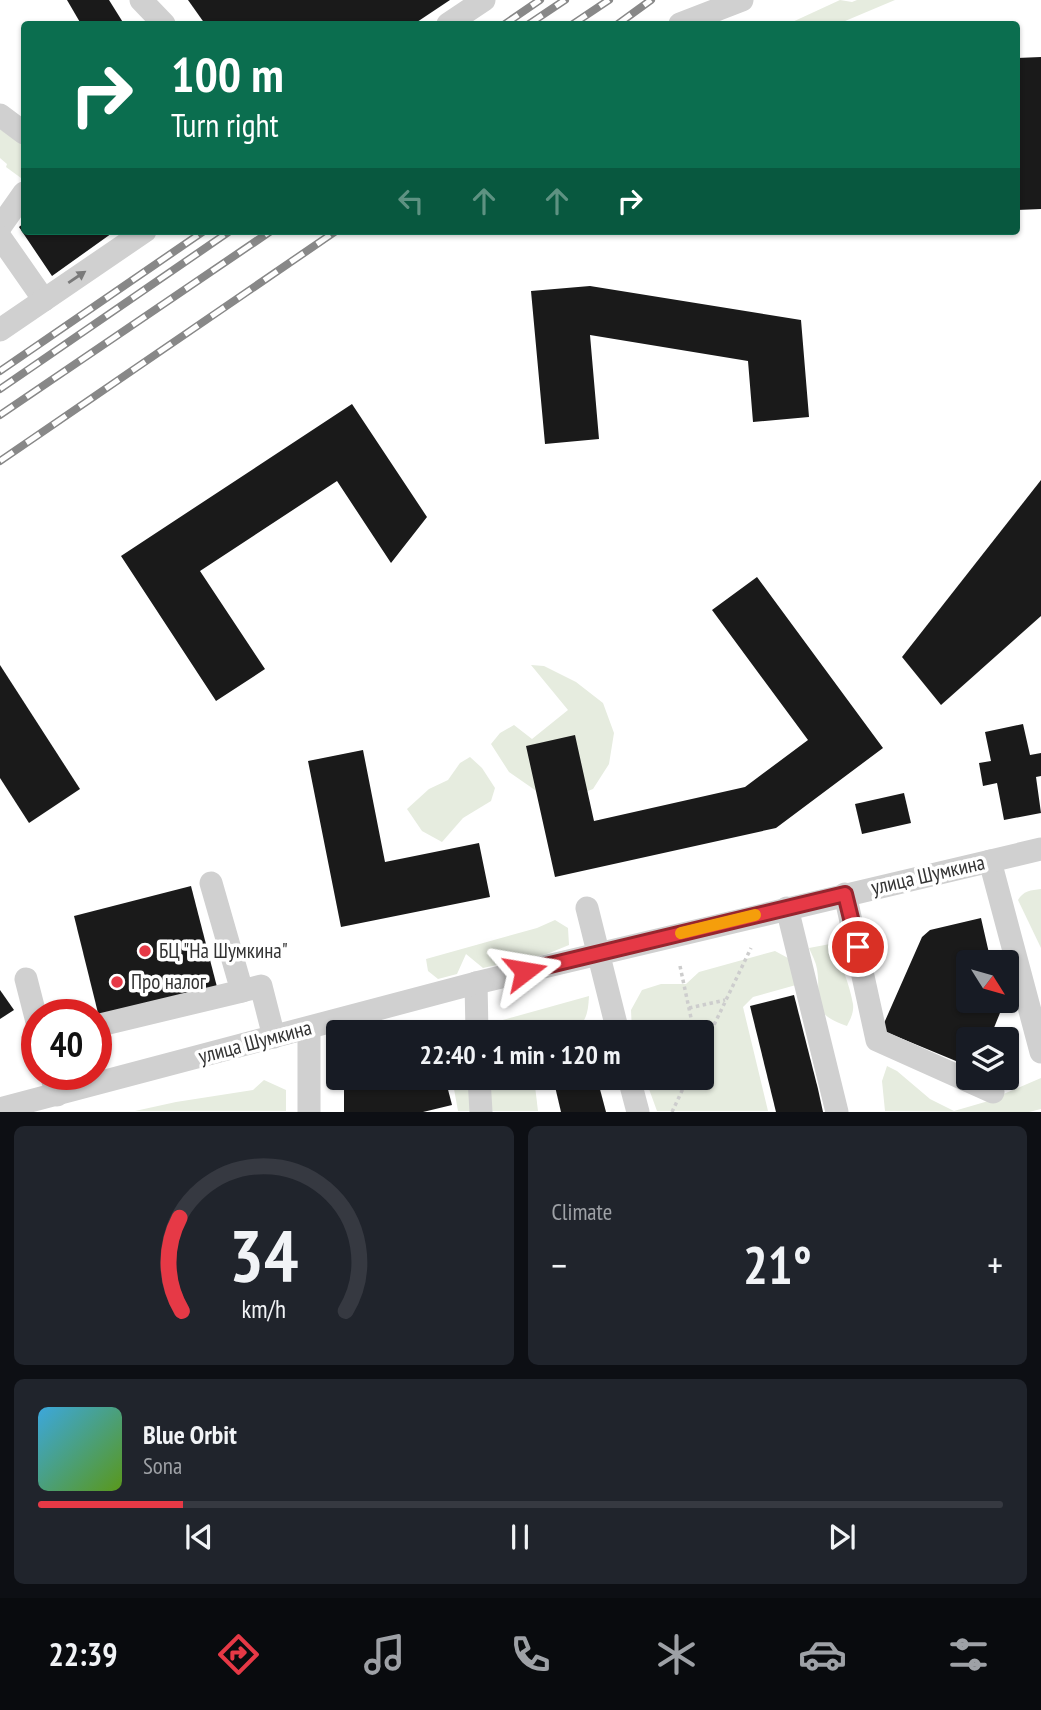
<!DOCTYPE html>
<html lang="en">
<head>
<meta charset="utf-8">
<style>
  body { margin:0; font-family:"PT Sans Narrow",sans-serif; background:#20242c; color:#f1f3f6; height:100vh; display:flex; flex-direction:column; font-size:26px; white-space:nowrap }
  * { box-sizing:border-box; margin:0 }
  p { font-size:23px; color:#9ea1a6 }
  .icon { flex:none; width:38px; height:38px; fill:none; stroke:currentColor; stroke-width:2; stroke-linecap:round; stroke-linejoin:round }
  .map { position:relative; height:1112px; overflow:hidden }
  .sheet { display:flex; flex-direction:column; gap:14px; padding:14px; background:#0d0f14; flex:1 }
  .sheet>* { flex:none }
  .hud { position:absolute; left:21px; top:21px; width:999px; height:214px; border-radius:7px; box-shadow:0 2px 5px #0004; background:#0b6e4f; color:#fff; overflow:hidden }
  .needle { width:46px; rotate:127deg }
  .tools { position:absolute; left:956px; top:950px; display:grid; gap:14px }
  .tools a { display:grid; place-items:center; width:63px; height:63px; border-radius:7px; background:#171b24; box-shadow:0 2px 5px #0004; font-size:35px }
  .speed { position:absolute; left:21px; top:999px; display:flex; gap:14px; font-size:35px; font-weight:700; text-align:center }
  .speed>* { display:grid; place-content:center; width:91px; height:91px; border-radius:50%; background:#171b24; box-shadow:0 2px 5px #0004; line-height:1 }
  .speed .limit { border:10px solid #d22; background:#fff; color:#111 }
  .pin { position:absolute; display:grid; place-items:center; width:60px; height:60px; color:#fff; margin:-30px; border:4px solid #fff; border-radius:50%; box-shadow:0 2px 7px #0007 }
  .me { position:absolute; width:77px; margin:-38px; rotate:76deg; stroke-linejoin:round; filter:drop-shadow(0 0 5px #0008) }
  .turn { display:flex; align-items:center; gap:24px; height:147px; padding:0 35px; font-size:32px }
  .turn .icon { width:91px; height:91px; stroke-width:2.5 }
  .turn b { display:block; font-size:49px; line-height:60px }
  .lanes { display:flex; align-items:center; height:66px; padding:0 35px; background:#0003; justify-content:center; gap:35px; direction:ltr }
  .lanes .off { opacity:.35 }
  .big { font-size:52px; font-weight:600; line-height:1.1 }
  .sheet .widget { flex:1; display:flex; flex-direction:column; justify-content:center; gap:10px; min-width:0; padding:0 24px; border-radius:10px; background:#20242c }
  .sheet .dial { align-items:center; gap:0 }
  .dial svg { height:182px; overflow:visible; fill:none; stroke:#363941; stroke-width:7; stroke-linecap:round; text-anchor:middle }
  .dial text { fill:#f1f3f6; stroke:none }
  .song { display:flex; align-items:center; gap:21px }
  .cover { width:84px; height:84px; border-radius:10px; background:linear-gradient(135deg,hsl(200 70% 55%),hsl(90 70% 35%)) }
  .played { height:7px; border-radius:4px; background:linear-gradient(90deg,#e63946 15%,#363941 15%) }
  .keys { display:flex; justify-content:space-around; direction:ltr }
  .heat { display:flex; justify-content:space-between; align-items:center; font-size:38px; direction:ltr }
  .sheet .tiles { flex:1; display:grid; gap:14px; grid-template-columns:1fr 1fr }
  .widget:last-child { grid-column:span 2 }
  .trip { position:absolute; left:326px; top:1020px; width:388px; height:70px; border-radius:7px; background:#171b24; box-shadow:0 2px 5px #0004; font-weight:600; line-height:70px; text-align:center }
  .menu { display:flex; height:112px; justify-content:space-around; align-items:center; background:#090b0e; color:#9ea1a6 }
  .menu .icon { width:49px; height:49px }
  .menu .active { color:#e63946 }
  .menu b { font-size:32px; color:#f1f3f6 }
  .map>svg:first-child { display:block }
</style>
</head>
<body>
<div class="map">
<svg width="1041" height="1112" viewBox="0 0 1041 1112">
  <rect width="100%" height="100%" fill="#fff"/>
  <g fill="#e6ecdf">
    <path d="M840,0L852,2L857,0H895L838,24H788Z"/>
    <path d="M0,129L24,146V174L21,178L6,167L7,164L0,158Z"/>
    <path d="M531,665L544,666L576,682L603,703L614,733L609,764L593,789L567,799L545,797L509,772L491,744L500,733L514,725L532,739L568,710Z"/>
    <path d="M470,757L482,768L495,788L491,801L463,818L442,842L422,831L407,809L429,789L448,780L460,763Z"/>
    <path d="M1041,889V948L1018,900C1023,891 1031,890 1041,889Z"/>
    <path d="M555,920L568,928L569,945L547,954L483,968L466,954L457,974L438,979L428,971L426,959L537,928Z"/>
    <path d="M830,944C840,958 850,986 853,1004C854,1012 851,1018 847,1026C808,1013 822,1000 817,969C816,962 812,955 809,948Z"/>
    <path d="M775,951L788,958L796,985L753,997L743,1007L768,1111H657L645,1078H702V1032H632L631,1010L642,990L661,984H686L699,972Z"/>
    <path d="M589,996C588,1012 587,1021 574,1031L478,1032L492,1023Z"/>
    <path d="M887,1066L897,1071L930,1099L954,1111L985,1102L1041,1078V1109L1029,1112L885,1111L882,1081Z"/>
    <path d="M452,1078H534L538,1111H458Z"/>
    <path d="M264,1080L286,1090V1111H135L176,1102L253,1090Z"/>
  </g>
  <g fill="#1a1a1a">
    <path d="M67,0H109L124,24H81Z"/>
    <path d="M188,0H450L414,24H205Z"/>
    <path d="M1041,57V209L1017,210V58Z"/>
    <path d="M24,223V231H115L52,276L19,227Z"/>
    <path d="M590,286L801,320L809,417L753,422L748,361L590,335L599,439L545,444L531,291Z"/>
    <path d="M352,404L427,517L391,563L337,481L200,571L265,669L216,701L121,556Z"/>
    <path d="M1041,480V616L941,705L902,657Z"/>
    <path d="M757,577L883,748L776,828L555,877L526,746L575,735L594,821L745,787L808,740L712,610Z"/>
    <path d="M0,665L80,789L29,823L0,778Z"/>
    <path d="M1023,724L1030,755L1041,753V776L1036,777L1041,813L1004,820L997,783L983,786L979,763L991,761L985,732Z"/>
    <path d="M363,750L385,862L479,843L490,897L341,927L308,761Z"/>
    <path d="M904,793L911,823L862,834L855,804Z"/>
    <path d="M191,886L217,987L99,1017L74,916Z"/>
    <path d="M981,918L991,962H968V1001H985L1002,1008L989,1040H968V1066L881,1030L922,937L930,930Z"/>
    <path d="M0,990L14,1010L0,1019Z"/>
    <path d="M794,995L818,1089L823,1112H776L750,1006Z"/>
    <path d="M392,1078H445L452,1105L423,1112H344V1090Z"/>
    <path d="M553,1078H597L606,1112H561Z"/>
  </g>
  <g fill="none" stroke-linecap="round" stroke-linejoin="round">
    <g stroke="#cdcdcd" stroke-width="3.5" stroke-dasharray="3.5 3.5" stroke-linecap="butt">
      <path d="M680,966L694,1032"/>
      <path d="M689,1008L725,1000"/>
      <path d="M702,1050L751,948"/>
      <path d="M672,1112L688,1078"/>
    </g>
    <g stroke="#d0d0d0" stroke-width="23">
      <path d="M141,0L164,24"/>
      <path d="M448,24L484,0"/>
      <path d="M680,24L742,0"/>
      <path d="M0,115L24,133"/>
      <path d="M0,227L24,193"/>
      <path d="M0,237L44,300"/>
      <path d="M0,330L145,231"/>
      <path d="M990,861L1041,1052"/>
      <path d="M845,894L877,1040L993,1092"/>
      <path d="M587,908L618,1032"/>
      <path d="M787,908L837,1112"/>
      <path d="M26,979L37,1022"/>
      <path d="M476,983L477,1032"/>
      <path d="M242,991L261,986L274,1037"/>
      <path d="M96,1026L242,991L211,883"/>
      <path d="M309,1028V1112"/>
      <path d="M51,1074L57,1095"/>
      <path d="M479,1078L481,1112"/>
      <path d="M629,1078L638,1112"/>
      <path d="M0,1109L476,983L1041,849"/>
    </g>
    <defs>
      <g id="rail">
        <path d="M505,24L540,0"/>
        <path d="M529,24L565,0"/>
        <path d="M573,24L609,0"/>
        <path d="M618,24L651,0"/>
        <path d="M0,371L204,231"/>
        <path d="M0,389L230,231"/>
        <path d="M0,415L271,231"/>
        <path d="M0,461L336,231"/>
      </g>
    </defs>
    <use href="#rail" stroke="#888" stroke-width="8"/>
    <use href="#rail" stroke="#fff" stroke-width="5" stroke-dasharray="16" stroke-linecap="butt"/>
  </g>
  <defs><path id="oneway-solid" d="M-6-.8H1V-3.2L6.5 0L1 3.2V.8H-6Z" transform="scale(1.75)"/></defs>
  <use fill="#7a7a7a" href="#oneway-solid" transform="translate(77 277) rotate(-34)"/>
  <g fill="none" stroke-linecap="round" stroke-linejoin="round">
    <defs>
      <path id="route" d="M525,971L845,894L858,947"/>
    </defs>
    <use href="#route" stroke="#96252e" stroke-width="18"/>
    <use href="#route" stroke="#e63946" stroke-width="12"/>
    <path stroke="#f59e0b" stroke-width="12" d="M681,933L755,915"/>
  </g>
  <g fill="#e63946" stroke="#fff" stroke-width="2.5">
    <circle cx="145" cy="951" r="7"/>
    <circle cx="117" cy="982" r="7"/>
  </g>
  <g text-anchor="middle" stroke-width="7" stroke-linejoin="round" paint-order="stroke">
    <g font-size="21" fill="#333" stroke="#fff">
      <text transform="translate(928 875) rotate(-13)" y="7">улица Шумкина</text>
      <text transform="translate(255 1042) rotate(-15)" y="7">улица Шумкина</text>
    </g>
    <g font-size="21" fill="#333" stroke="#fff" text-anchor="start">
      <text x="159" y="958">БЦ "На Шумкина"</text>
      <text x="131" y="989">Про налог</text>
    </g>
  </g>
</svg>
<div class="tools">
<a><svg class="needle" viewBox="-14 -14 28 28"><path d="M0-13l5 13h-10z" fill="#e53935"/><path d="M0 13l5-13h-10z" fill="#9ea1a6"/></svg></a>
<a><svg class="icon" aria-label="layers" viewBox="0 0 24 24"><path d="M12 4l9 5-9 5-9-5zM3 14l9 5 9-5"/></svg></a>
</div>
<div class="speed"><div class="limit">40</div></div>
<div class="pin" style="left:858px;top:947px;background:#d93025"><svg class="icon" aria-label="arrive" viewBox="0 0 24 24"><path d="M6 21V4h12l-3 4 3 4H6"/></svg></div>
<svg class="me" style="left:525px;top:971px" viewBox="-20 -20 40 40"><path d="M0-17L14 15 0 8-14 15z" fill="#e63946" stroke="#fff" stroke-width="4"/></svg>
<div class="trip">22:40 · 1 min · 120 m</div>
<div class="hud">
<div class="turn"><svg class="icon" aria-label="right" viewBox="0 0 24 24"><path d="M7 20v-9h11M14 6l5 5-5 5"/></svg><div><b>100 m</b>Turn right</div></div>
<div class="lanes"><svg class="icon off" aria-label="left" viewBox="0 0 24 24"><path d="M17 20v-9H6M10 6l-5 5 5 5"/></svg><svg class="icon off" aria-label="ahead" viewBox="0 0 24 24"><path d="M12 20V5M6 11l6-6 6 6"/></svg><svg class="icon off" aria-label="ahead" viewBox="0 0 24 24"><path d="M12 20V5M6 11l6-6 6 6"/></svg><svg class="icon" aria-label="right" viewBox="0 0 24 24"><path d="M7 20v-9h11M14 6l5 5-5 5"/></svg></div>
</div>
</div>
<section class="sheet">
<div class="tiles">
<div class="widget dial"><svg viewBox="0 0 100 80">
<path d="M14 69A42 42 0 1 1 86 69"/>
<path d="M14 69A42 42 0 0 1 13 28" stroke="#e63946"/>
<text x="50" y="56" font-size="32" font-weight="700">34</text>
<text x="50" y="72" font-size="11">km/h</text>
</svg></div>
<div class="widget"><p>Climate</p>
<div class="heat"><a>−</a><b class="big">21°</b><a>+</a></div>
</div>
<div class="widget">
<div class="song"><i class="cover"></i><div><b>Blue Orbit</b><p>Sona</p></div></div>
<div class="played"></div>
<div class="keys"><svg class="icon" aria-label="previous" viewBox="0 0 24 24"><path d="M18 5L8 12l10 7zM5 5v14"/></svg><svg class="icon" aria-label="pause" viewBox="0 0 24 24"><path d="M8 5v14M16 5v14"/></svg><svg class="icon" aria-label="next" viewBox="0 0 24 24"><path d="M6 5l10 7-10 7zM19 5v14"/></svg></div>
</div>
</div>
</section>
<nav class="menu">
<b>22:39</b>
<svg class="icon active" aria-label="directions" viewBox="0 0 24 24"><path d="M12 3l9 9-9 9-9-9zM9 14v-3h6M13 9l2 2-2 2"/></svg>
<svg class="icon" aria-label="music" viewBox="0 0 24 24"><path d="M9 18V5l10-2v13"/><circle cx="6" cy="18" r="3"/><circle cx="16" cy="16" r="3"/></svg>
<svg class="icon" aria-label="phone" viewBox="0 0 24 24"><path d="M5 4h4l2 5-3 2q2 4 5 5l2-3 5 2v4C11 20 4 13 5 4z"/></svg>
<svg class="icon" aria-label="climate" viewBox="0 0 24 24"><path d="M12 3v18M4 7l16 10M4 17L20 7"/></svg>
<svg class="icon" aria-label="car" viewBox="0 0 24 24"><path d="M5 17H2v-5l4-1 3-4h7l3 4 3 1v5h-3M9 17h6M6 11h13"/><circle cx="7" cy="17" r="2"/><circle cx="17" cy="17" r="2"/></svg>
<svg class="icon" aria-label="filters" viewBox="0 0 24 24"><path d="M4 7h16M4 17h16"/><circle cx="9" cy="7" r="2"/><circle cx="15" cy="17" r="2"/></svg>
</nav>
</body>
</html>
